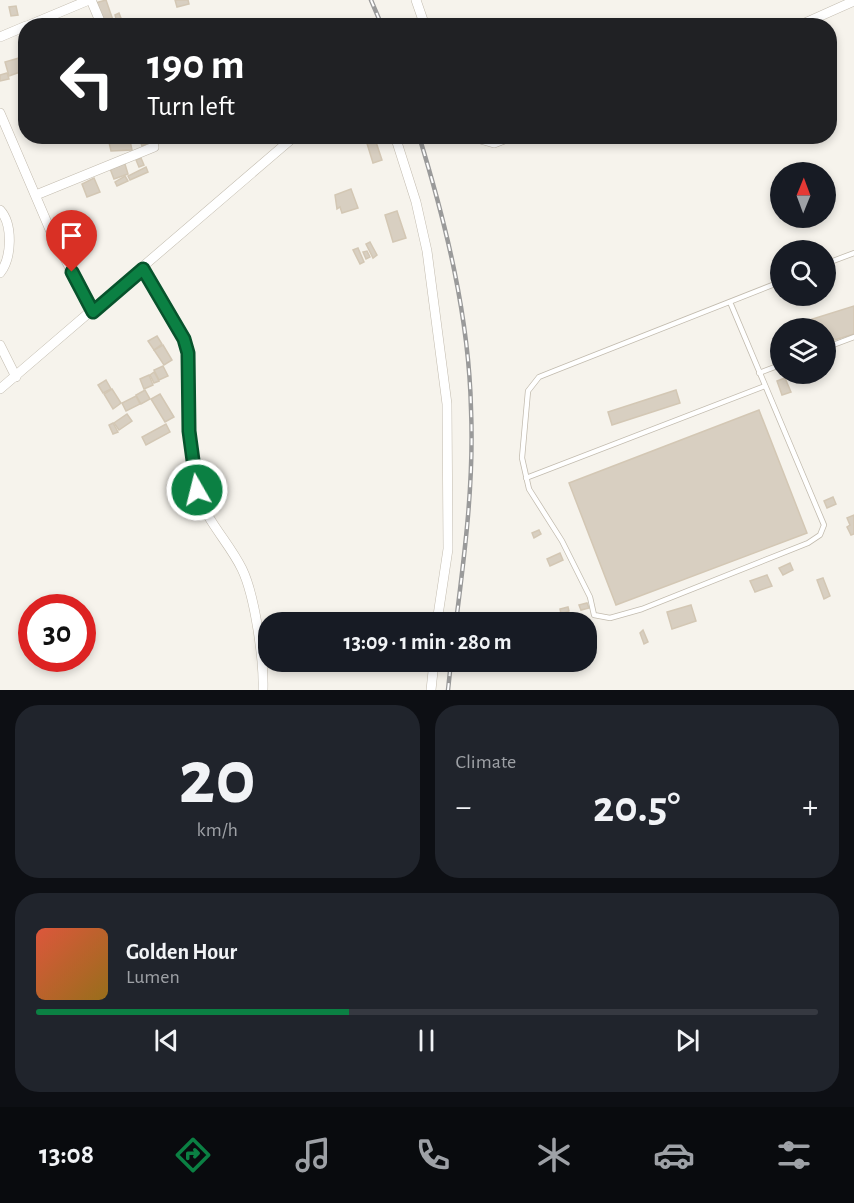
<!DOCTYPE html>
<html lang="en">
<head>
<meta charset="utf-8">
<style>
  body { margin:0; font-family:"Alegreya Sans",sans-serif; background:#20242c; color:#f1f3f6; height:100vh; display:flex; flex-direction:column; font-size:22px; white-space:nowrap }
  * { box-sizing:border-box; margin:0 }
  p { font-size:20px; color:#9ea1a6 }
  .icon { flex:none; width:33px; height:33px; fill:none; stroke:currentColor; stroke-width:2; stroke-linecap:round; stroke-linejoin:round }
  .map { position:relative; height:690px; overflow:hidden }
  .drawer { display:flex; flex-direction:column; gap:15px; padding:15px; background:#0d0f14; flex:1 }
  .drawer>* { flex:none }
  .guide { position:absolute; left:18px; top:18px; width:819px; height:126px; border-radius:24px; box-shadow:0 3px 9px #0003; background:#202124; color:#fff; overflow:hidden }
  .needle { width:39px; rotate:1deg }
  .fabs { position:absolute; left:770px; top:162px; display:grid; gap:12px }
  .fabs a { display:grid; place-items:center; width:66px; height:66px; border-radius:50%; background:#171b24; box-shadow:0 3px 9px #0003; font-size:30px }
  .speed { position:absolute; left:18px; top:594px; display:flex; gap:12px; font-size:30px; font-weight:700; text-align:center }
  .speed>* { display:grid; place-content:center; width:78px; height:78px; border-radius:50%; background:#171b24; box-shadow:0 3px 9px #0003; line-height:1 }
  .speed .limit { border:9px solid #d22; background:#fff; color:#111 }
  .pin { position:absolute; display:grid; place-items:center; width:51px; height:51px; color:#fff; margin:-62px -26px; border-radius:50% 50% 50% 0; rotate:-45deg; box-shadow:0 0 6px #0007 }
  .pin .icon { rotate:45deg }
  .me { position:absolute; width:66px; margin:-33px; rotate:352deg; stroke-linejoin:round; filter:drop-shadow(0 0 4px #0008) }
  .turn { display:flex; align-items:center; gap:21px; height:126px; padding:0 30px; font-size:27px }
  .turn .icon { width:78px; height:78px; stroke-width:2.5 }
  .turn b { display:block; font-size:42px; line-height:51px }
  .big { font-size:45px; font-weight:600; line-height:1.1 }
  .drawer .widget { flex:1; display:flex; flex-direction:column; justify-content:center; gap:9px; min-width:0; padding:0 21px; border-radius:24px; background:#20242c }
  .drawer .dial { align-items:center; gap:0 }
  .dial b { font-size:78px; line-height:1 }
  .song { display:flex; align-items:center; gap:18px }
  .cover { width:72px; height:72px; border-radius:9px; background:linear-gradient(135deg,hsl(10 70% 55%),hsl(40 70% 35%)) }
  .played { height:6px; border-radius:3px; background:linear-gradient(90deg,#0b8043 40%,#363941 40%) }
  .keys { display:flex; justify-content:space-around; direction:ltr }
  .heat { display:flex; justify-content:space-between; align-items:center; font-size:33px; direction:ltr }
  .drawer .tiles { flex:1; display:grid; gap:15px; grid-template-columns:1fr 1fr }
  .widget:last-child { grid-column:span 2 }
  .trip { position:absolute; left:258px; top:612px; width:339px; height:60px; border-radius:24px; background:#171b24; box-shadow:0 3px 9px #0003; font-weight:600; line-height:60px; text-align:center }
  .tab-bar { display:flex; height:96px; justify-content:space-around; align-items:center; background:#090b0e; color:#9ea1a6 }
  .tab-bar .icon { width:42px; height:42px }
  .tab-bar .current { color:#0b8043 }
  .tab-bar b { font-size:27px; color:#f1f3f6 }
  .map>svg:first-child { display:block }
</style>
</head>
<body>
<div class="map">
<svg width="854" height="690" viewBox="0 0 854 690">
  <rect width="100%" height="100%" fill="#f6f3ec"/>
  <g fill="#d8cfc1" stroke="#d3c7b4" stroke-width="1.5">
    <path d="M106,0L115,26H103L95,3Z"/>
    <path d="M175,0H188L189,4L177,7Z"/>
    <path d="M16,6L18,15L11,16L9,7Z"/>
    <path d="M119,13L124,26H118L115,15Z"/>
    <path d="M19,58L23,71L9,76L5,62Z"/>
    <path d="M7,73L9,79L0,81V75Z"/>
    <path d="M129,136L132,150L111,151L108,138Z"/>
    <path d="M138,136H148L150,142L142,146Z"/>
    <path d="M374,136L382,160L373,163L365,137Z"/>
    <path d="M141,158L144,165L139,167L136,160Z"/>
    <path d="M124,161L128,174L114,179L109,166Z"/>
    <path d="M146,167L148,172L130,180L128,176Z"/>
    <path d="M125,176L128,181L117,186L115,182Z"/>
    <path d="M94,178L100,192L87,197L82,184Z"/>
    <path d="M351,189L358,208L342,213L340,207L337,209L335,195Z"/>
    <path d="M397,211L406,238L393,242L385,215Z"/>
    <path d="M370,242L377,255L373,258L366,244Z"/>
    <path d="M358,248L364,262L360,264L353,250Z"/>
    <path d="M367,251L370,257L366,259L363,252Z"/>
    <path d="M854,306V334L825,343V328H805L803,322Z"/>
    <path d="M157,336L162,344L154,350L148,341Z"/>
    <path d="M163,345L172,360L164,365L154,350Z"/>
    <path d="M163,366L168,376L159,380L154,370Z"/>
    <path d="M154,372L159,381L154,383L150,375Z"/>
    <path d="M149,375L153,385L144,389L140,379Z"/>
    <path d="M785,378L791,392L782,395L777,381Z"/>
    <path d="M106,380L111,389L103,393L98,385Z"/>
    <path d="M112,389L121,403L113,409L104,394Z"/>
    <path d="M145,390L150,399L141,404L136,395Z"/>
    <path d="M676,390L680,403L612,425L608,412Z"/>
    <path d="M160,394L174,417L165,422L151,399Z"/>
    <path d="M136,396L140,404L126,411L122,403Z"/>
    <path d="M759,410L807,533L616,605L569,483Z"/>
    <path d="M127,414L132,421L119,430L114,423Z"/>
    <path d="M113,423L118,432L113,434L109,425Z"/>
    <path d="M166,424L170,432L146,445L142,437Z"/>
    <path d="M833,497L836,504L827,508L824,501Z"/>
    <path d="M854,515V534L851,535L847,527L850,525L847,518Z"/>
    <path d="M539,530L541,534L534,538L532,533Z"/>
    <path d="M560,553L563,560L550,566L547,559Z"/>
    <path d="M790,563L793,570L783,575L779,568Z"/>
    <path d="M767,575L772,586L755,592L750,581Z"/>
    <path d="M823,578L830,596L824,599L817,580Z"/>
    <path d="M587,603L589,608L581,610L579,605Z"/>
    <path d="M691,605L696,621L672,629L667,612Z"/>
    <path d="M568,607L569,611L561,614L560,609Z"/>
    <path d="M643,630L648,642L644,644L640,633Z"/>
  </g>
  <g fill="none" stroke-linecap="round" stroke-linejoin="round">
    <defs>
      <g id="lane">
        <path d="M825,264L854,253"/>
        <path d="M730,302L824,525L820,535L808,543L642,609L610,618L594,615L590,597L562,541L529,489L522,458L528,391L539,377L554,371L780,282"/>
        <path d="M825,348L854,337"/>
        <path d="M759,373L780,365"/>
        <path d="M526,478L765,386"/>
      </g>
      <g id="street">
        <path d="M91,0L102,26"/>
        <path d="M416,0L425,26"/>
        <path d="M27,26L89,0"/>
        <path d="M798,26L854,1"/>
        <path d="M0,37L26,26"/>
        <path d="M0,113L51,232L93,312"/>
        <path d="M395,136L416,202L427,251L447,404L448,549L437,622"/>
        <path d="M470,136L494,143L512,136"/>
        <path d="M36,195L154,147L151,136"/>
        <path d="M0,210C13,224 12,258 0,273"/>
        <path d="M143,269C156,292 185,328 188,353C194,399 185,445 197,490C205,520 229,542 242,569C255,596 264,660 263,690"/>
        <path d="M0,345L16,377"/>
        <path d="M0,389L295,136"/>
        <path d="M431,690L434,662"/>
      </g>
    </defs>
    <use href="#lane" stroke="#c2bbae" stroke-width="6"/>
    <use href="#street" stroke="#c2bbae" stroke-width="10"/>
    <use href="#lane" stroke="#fff" stroke-width="4.5"/>
    <use href="#street" stroke="#fff" stroke-width="9"/>
    <defs>
      <g id="rail">
        <path d="M371,0L382,26"/>
        <path d="M419,136C446,224 469,317 471,409C474,481 465,551 456,622"/>
        <path d="M448,690L451,662"/>
      </g>
    </defs>
    <use href="#rail" stroke="#9a9a9a" stroke-width="4.5"/>
    <use href="#rail" stroke="#fff" stroke-width="2" stroke-dasharray="7" stroke-linecap="butt"/>
  </g>
  <g fill="none" stroke-linecap="round" stroke-linejoin="round">
    <defs>
      <path id="route" d="M72,272L93,312L143,269L184,339L188,353L189,431L197,490"/>
    </defs>
    <use href="#route" stroke="#07532c" stroke-width="15"/>
    <use href="#route" stroke="#0b8043" stroke-width="10"/>
  </g>
</svg>
<div class="fabs">
<a><svg class="needle" viewBox="-14 -14 28 28"><path d="M0-13l5 13h-10z" fill="#e53935"/><path d="M0 13l5-13h-10z" fill="#9ea1a6"/></svg></a>
<a><svg class="icon" aria-label="search" viewBox="0 0 24 24"><circle cx="10" cy="10" r="6"/><path d="M15 15l6 6"/></svg></a>
<a><svg class="icon" aria-label="layers" viewBox="0 0 24 24"><path d="M12 4l9 5-9 5-9-5zM3 14l9 5 9-5"/></svg></a>
</div>
<div class="speed"><div class="limit">30</div></div>
<div class="pin" style="left:72px;top:272px;background:#d93025"><svg class="icon" aria-label="arrive" viewBox="0 0 24 24"><path d="M6 21V4h12l-3 4 3 4H6"/></svg></div>
<svg class="me" style="left:197px;top:490px" viewBox="-20 -20 40 40"><circle r="17" fill="#0b8043" stroke="#fff" stroke-width="3"/><path d="M0-11L8 9 0 5-8 9z" fill="#fff"/></svg>
<div class="trip">13:09 · 1 min · 280 m</div>
<div class="guide">
<div class="turn"><svg class="icon" aria-label="left" viewBox="0 0 24 24"><path d="M17 20v-9H6M10 6l-5 5 5 5"/></svg><div><b>190 m</b>Turn left</div></div>
</div>
</div>
<section class="drawer">
<div class="tiles">
<div class="widget dial"><b>20</b><p>km/h</p></div>
<div class="widget"><p>Climate</p>
<div class="heat"><a>−</a><b class="big">20.5°</b><a>+</a></div>
</div>
<div class="widget">
<div class="song"><i class="cover"></i><div><b>Golden Hour</b><p>Lumen</p></div></div>
<div class="played"></div>
<div class="keys"><svg class="icon" aria-label="previous" viewBox="0 0 24 24"><path d="M18 5L8 12l10 7zM5 5v14"/></svg><svg class="icon" aria-label="pause" viewBox="0 0 24 24"><path d="M8 5v14M16 5v14"/></svg><svg class="icon" aria-label="next" viewBox="0 0 24 24"><path d="M6 5l10 7-10 7zM19 5v14"/></svg></div>
</div>
</div>
</section>
<nav class="tab-bar">
<b>13:08</b>
<svg class="icon current" aria-label="directions" viewBox="0 0 24 24"><path d="M12 3l9 9-9 9-9-9zM9 14v-3h6M13 9l2 2-2 2"/></svg>
<svg class="icon" aria-label="music" viewBox="0 0 24 24"><path d="M9 18V5l10-2v13"/><circle cx="6" cy="18" r="3"/><circle cx="16" cy="16" r="3"/></svg>
<svg class="icon" aria-label="phone" viewBox="0 0 24 24"><path d="M5 4h4l2 5-3 2q2 4 5 5l2-3 5 2v4C11 20 4 13 5 4z"/></svg>
<svg class="icon" aria-label="climate" viewBox="0 0 24 24"><path d="M12 3v18M4 7l16 10M4 17L20 7"/></svg>
<svg class="icon" aria-label="car" viewBox="0 0 24 24"><path d="M5 17H2v-5l4-1 3-4h7l3 4 3 1v5h-3M9 17h6M6 11h13"/><circle cx="7" cy="17" r="2"/><circle cx="17" cy="17" r="2"/></svg>
<svg class="icon" aria-label="filters" viewBox="0 0 24 24"><path d="M4 7h16M4 17h16"/><circle cx="9" cy="7" r="2"/><circle cx="15" cy="17" r="2"/></svg>
</nav>
</body>
</html>
